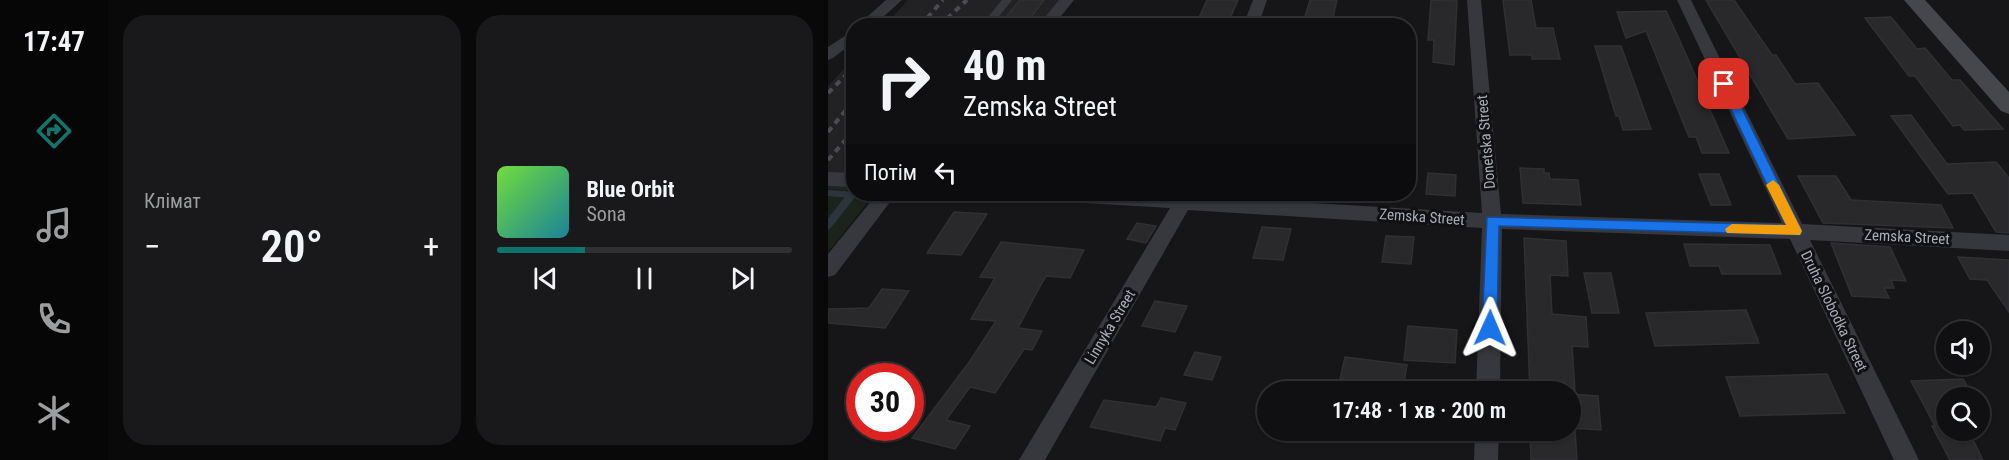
<!DOCTYPE html>
<html lang="uk">
<head>
<meta charset="utf-8">
<style>
  body { margin:0; font-family:"Roboto Condensed",sans-serif; background:#19191b; color:#f1f3f6; height:100vh; display:flex; flex-direction:column; font-size:22px; white-space:nowrap }
  * { box-sizing:border-box; margin:0 }
  p { font-size:20px; color:#9c9d9f }
  .icon { flex:none; width:33px; height:33px; fill:none; stroke:currentColor; stroke-width:2; stroke-linecap:round; stroke-linejoin:round }
  .map { position:relative; flex:1; overflow:hidden }
  .drawer { display:flex; flex-direction:column; gap:15px; padding:15px; background:#09090a; width:720px }
  .drawer>* { flex:none }
  .hud { position:absolute; left:18px; top:18px; width:570px; height:183px; border-radius:24px; box-shadow:0 2px 4px #0004,0 0 0 2px #303032; background:#101012; color:#f1f3f6; overflow:hidden }
  .buttons { position:absolute; left:1108px; top:321px; display:grid; gap:12px }
  .buttons a { display:grid; place-items:center; width:54px; height:54px; border-radius:50%; background:#101012; box-shadow:0 2px 4px #0004,0 0 0 2px #303032; font-size:30px }
  .speed { position:absolute; left:18px; top:363px; display:flex; gap:12px; font-size:30px; font-weight:700; text-align:center }
  .speed>* { display:grid; place-content:center; width:78px; height:78px; border-radius:50%; background:#101012; box-shadow:0 2px 4px #0004,0 0 0 2px #303032; line-height:1 }
  .speed .limit { border:9px solid #d22; background:#fff; color:#111 }
  .pin { position:absolute; display:grid; place-items:center; width:51px; height:51px; color:#fff; margin:-26px; border-radius:12px; box-shadow:0 3px 9px #0006 }
  .me { position:absolute; width:66px; margin:-33px; rotate:1deg; stroke-linejoin:round; filter:drop-shadow(0 0 4px #0008) }
  .turn { display:flex; align-items:center; gap:21px; height:126px; padding:0 18px; font-size:27px }
  .turn .icon { width:78px; height:78px; stroke-width:2.5 }
  .turn b { display:block; font-size:42px; line-height:51px }
  .then { display:flex; align-items:center; height:57px; padding:0 18px; background:#0003; gap:12px; font-size:22px }
  .big { font-size:45px; font-weight:600; line-height:1.1 }
  .drawer .tile { flex:1; display:flex; flex-direction:column; justify-content:center; gap:9px; min-width:0; padding:0 21px; border-radius:24px; background:#19191b }
  .song { display:flex; align-items:center; gap:18px }
  .cover { width:72px; height:72px; border-radius:9px; background:linear-gradient(135deg,hsl(100 70% 55%),hsl(190 70% 35%)) }
  .played { height:6px; border-radius:3px; background:linear-gradient(90deg,#0f766e 30%,#303032 30%) }
  .keys { display:flex; justify-content:space-around; direction:ltr }
  .heat { display:flex; justify-content:space-between; align-items:center; font-size:33px; direction:ltr }
  .drawer .tiles { flex:1; display:grid; gap:15px; grid-template-columns:repeat(2,1fr) }
  .trip { position:absolute; left:429px; top:381px; width:324px; height:60px; border-radius:30px; background:#101012; box-shadow:0 2px 4px #0004,0 0 0 2px #303032; font-weight:600; line-height:60px; text-align:center }
  main { display:flex; flex:1; min-height:0 }
  .menu { display:flex; flex-direction:column; width:108px; justify-content:space-around; align-items:center; background:#060607; color:#9c9d9f }
  .menu .icon { width:42px; height:42px }
  .menu .active { color:#0f766e }
  .menu b { font-size:27px; color:#f1f3f6 }
  .map>svg:first-child { display:block }
</style>
</head>
<body>
<main>
<nav class="menu">
<b>17:47</b>
<svg class="icon active" aria-label="directions" viewBox="0 0 24 24"><path d="M12 3l9 9-9 9-9-9zM9 14v-3h6M13 9l2 2-2 2"/></svg>
<svg class="icon" aria-label="music" viewBox="0 0 24 24"><path d="M9 18V5l10-2v13"/><circle cx="6" cy="18" r="3"/><circle cx="16" cy="16" r="3"/></svg>
<svg class="icon" aria-label="phone" viewBox="0 0 24 24"><path d="M5 4h4l2 5-3 2q2 4 5 5l2-3 5 2v4C11 20 4 13 5 4z"/></svg>
<svg class="icon" aria-label="climate" viewBox="0 0 24 24"><path d="M12 3v18M4 7l16 10M4 17L20 7"/></svg>
</nav>
<section class="drawer">
<div class="tiles">
<div class="tile"><p>Клімат</p>
<div class="heat"><a>−</a><b class="big">20°</b><a>+</a></div>
</div>
<div class="tile">
<div class="song"><i class="cover"></i><div><b>Blue Orbit</b><p>Sona</p></div></div>
<div class="played"></div>
<div class="keys"><svg class="icon" aria-label="previous" viewBox="0 0 24 24"><path d="M18 5L8 12l10 7zM5 5v14"/></svg><svg class="icon" aria-label="pause" viewBox="0 0 24 24"><path d="M8 5v14M16 5v14"/></svg><svg class="icon" aria-label="next" viewBox="0 0 24 24"><path d="M6 5l10 7-10 7zM19 5v14"/></svg></div>
</div>
</div>
</section>
<div class="map">
<svg width="1181" height="460" viewBox="0 0 1181 460">
  <rect width="100%" height="100%" fill="#161618"/>
  <g fill="#222225">
    <path d="M80,0H232L210,25L56,26Z"/>
    <path d="M25,59V191L0,189V86Z"/>
  </g>
  <path fill="#1c231d" d="M0,189L25,191L26,194H46L0,252Z"/>
  <g fill="none" stroke-linecap="round" stroke-linejoin="round">
    <g stroke="#2c353c" stroke-width="6">
      <path d="M0,193L24,195"/>
      <path d="M21,199L24,195"/>
    </g>
    <path stroke="#2c353c" stroke-width="8" d="M0,225L22,197"/>
  </g>
  <g fill="#29292c" stroke="#303034" stroke-width="1.5">
    <path d="M192,0H216L196,26H171Z"/>
    <path d="M379,0H410L400,23L369,22Z"/>
    <path d="M482,0H509L503,26H474Z"/>
    <path d="M603,0L629,1L626,65L605,62L606,40H600Z"/>
    <path d="M675,0H703L708,28H725L732,59H704V55H682Z"/>
    <path d="M878,0H906L944,55H948L967,84L990,83L1027,135L960,139Z"/>
    <path d="M838,11L852,41L901,153H874L868,137H861L818,31L798,38L789,12Z"/>
    <path d="M1063,17L1089,49L1097,48L1124,80H1132L1175,129L1136,130L1132,125L1125,126L1087,76H1081L1037,18Z"/>
    <path d="M767,46H793L823,129L795,130L791,116H788Z"/>
    <path d="M1083,115L1119,164L1168,162L1181,178V233L1168,232L1145,193L1120,194L1063,116Z"/>
    <path d="M692,168L716,169V173H721L722,179L750,180L753,205L695,203Z"/>
    <path d="M600,173L628,175L627,196L598,194Z"/>
    <path d="M871,174H891L903,205H883Z"/>
    <path d="M970,176H1008L1023,200L1113,205L1125,228L995,223Z"/>
    <path d="M126,212L159,214L133,255L99,253Z"/>
    <path d="M309,223L328,226L318,243L299,239Z"/>
    <path d="M434,227L463,229L455,260L425,258Z"/>
    <path d="M558,236L586,237L583,264L554,262Z"/>
    <path d="M696,238L738,241L740,276L722,275L724,314L758,317L760,347L744,346L747,392H702Z"/>
    <path d="M173,242L256,250L242,278L218,276L209,292L190,328L214,331L204,350L196,349L167,393L142,387L118,420L142,426L127,449L84,438L142,361L168,321L143,319L167,278L152,277Z"/>
    <path d="M1003,243L1062,247L1078,281L1063,280L1066,288H1056L1061,298L1024,296Z"/>
    <path d="M856,244L942,245L953,274H894L891,266H862Z"/>
    <path d="M1130,257L1181,260V312L1159,280L1142,279Z"/>
    <path d="M756,273H783L791,313H764Z"/>
    <path d="M54,289L81,291L57,328L0,323V309L41,308Z"/>
    <path d="M327,301L359,306L347,332L314,326Z"/>
    <path d="M918,310L931,343L827,346L818,313Z"/>
    <path d="M580,326L629,330L627,363L576,360Z"/>
    <path d="M367,352L393,357L384,380L356,375Z"/>
    <path d="M517,357L579,365L575,388L512,379Z"/>
    <path d="M999,374L1017,413L912,416L898,377Z"/>
    <path d="M1135,379L1146,398H1119V430H1140L1155,460H1122L1104,426H1107L1083,381Z"/>
    <path d="M742,394L770,396L773,430L742,428Z"/>
    <path d="M333,398L358,403L347,430L337,428L332,441L262,427L276,400L328,407Z"/>
    <path d="M702,430H747L749,460H703Z"/>
  </g>
  <g fill="none" stroke-linecap="round" stroke-linejoin="round">
    <path stroke="#37383d" stroke-width="8" d="M158,26L179,0"/>
    <g fill="#37383d" fill-rule="evenodd">
      <path d="M58,0H74L45,26H29Z"/>
      <path d="M231,0H246L225,26H210Z"/>
      <path d="M425,0H439L430,26H415Z"/>
      <path d="M639,0H653L673,214L954,223L849,0H863L974,224L1181,235V251L982,240L1091,460H1066L962,239L674,229L672,392H648L654,228L360,210L217,460H191L342,208L222,201L215,199L213,194H369L368,196L654,213Z"/>
      <path d="M26,30V42L5,58L0,60V47Z"/>
      <path d="M0,172L26,173V187L0,186Z"/>
      <path d="M49,194H68L7,275L0,277V254Z"/>
      <path d="M647,430H671L670,460H646Z"/>
    </g>
    <path fill="#45474d" fill-rule="evenodd" d="M1076,0H1097L1181,92V114L1173,111Z"/>
    <g stroke="#4a4c52" stroke-width="4" stroke-dasharray="6 5" stroke-linecap="butt">
      <path d="M92,26L115,0"/>
      <path d="M111,26L139,0"/>
      <path d="M0,93L26,67"/>
      <path d="M0,132L26,100"/>
      <path d="M0,160L26,130"/>
    </g>
  </g>
  <path fill="#1a73e8" stroke="#114b97" stroke-width="1.5" d="M896,80L902,84L974,231L972,235L671,226L669,328L667,332L662,334L656,332L654,328L659,217L958,225L891,84Z"/>
  <path fill="#f59e0b" d="M945,180L951,185L974,231L972,235L899,233L897,229L904,224L958,225L938,185Z"/>
  <g text-anchor="middle" stroke-width="6" stroke-linejoin="round" paint-order="stroke">
    <g font-size="15" fill="#a8adb8" stroke="#111113">
      <text transform="translate(658 142) rotate(-95)" y="5">Donetska Street</text>
      <text transform="translate(594 217) rotate(4)" y="5">Zemska Street</text>
      <text transform="translate(1079 237) rotate(3)" y="5">Zemska Street</text>
      <text transform="translate(1006 311) rotate(64)" y="5">Druha Slobodka Street</text>
      <text transform="translate(282 327) rotate(-59)" y="5">Linnyka Street</text>
    </g>
  </g>
</svg>
<div class="buttons">
<a><svg class="icon" aria-label="sound" viewBox="0 0 24 24"><path d="M4 9h4l5-4v14l-5-4H4zM17 9q2 3 0 6"/></svg></a>
<a><svg class="icon" aria-label="search" viewBox="0 0 24 24"><circle cx="10" cy="10" r="6"/><path d="M15 15l6 6"/></svg></a>
</div>
<div class="speed"><div class="limit">30</div></div>
<div class="pin" style="left:896px;top:84px;background:#d93025"><svg class="icon" aria-label="arrive" viewBox="0 0 24 24"><path d="M6 21V4h12l-3 4 3 4H6"/></svg></div>
<svg class="me" style="left:662px;top:328px" viewBox="-20 -20 40 40"><path d="M0-17L14 15 0 8-14 15z" fill="#1a73e8" stroke="#fff" stroke-width="4"/></svg>
<div class="trip">17:48 · 1 хв · 200 m</div>
<div class="hud">
<div class="turn"><svg class="icon" aria-label="right" viewBox="0 0 24 24"><path d="M7 20v-9h11M14 6l5 5-5 5"/></svg><div><b>40 m</b>Zemska Street</div></div>
<div class="then">Потім<svg class="icon" aria-label="left" viewBox="0 0 24 24"><path d="M17 20v-9H6M10 6l-5 5 5 5"/></svg></div>
</div>
</div>
</main>
</body>
</html>
